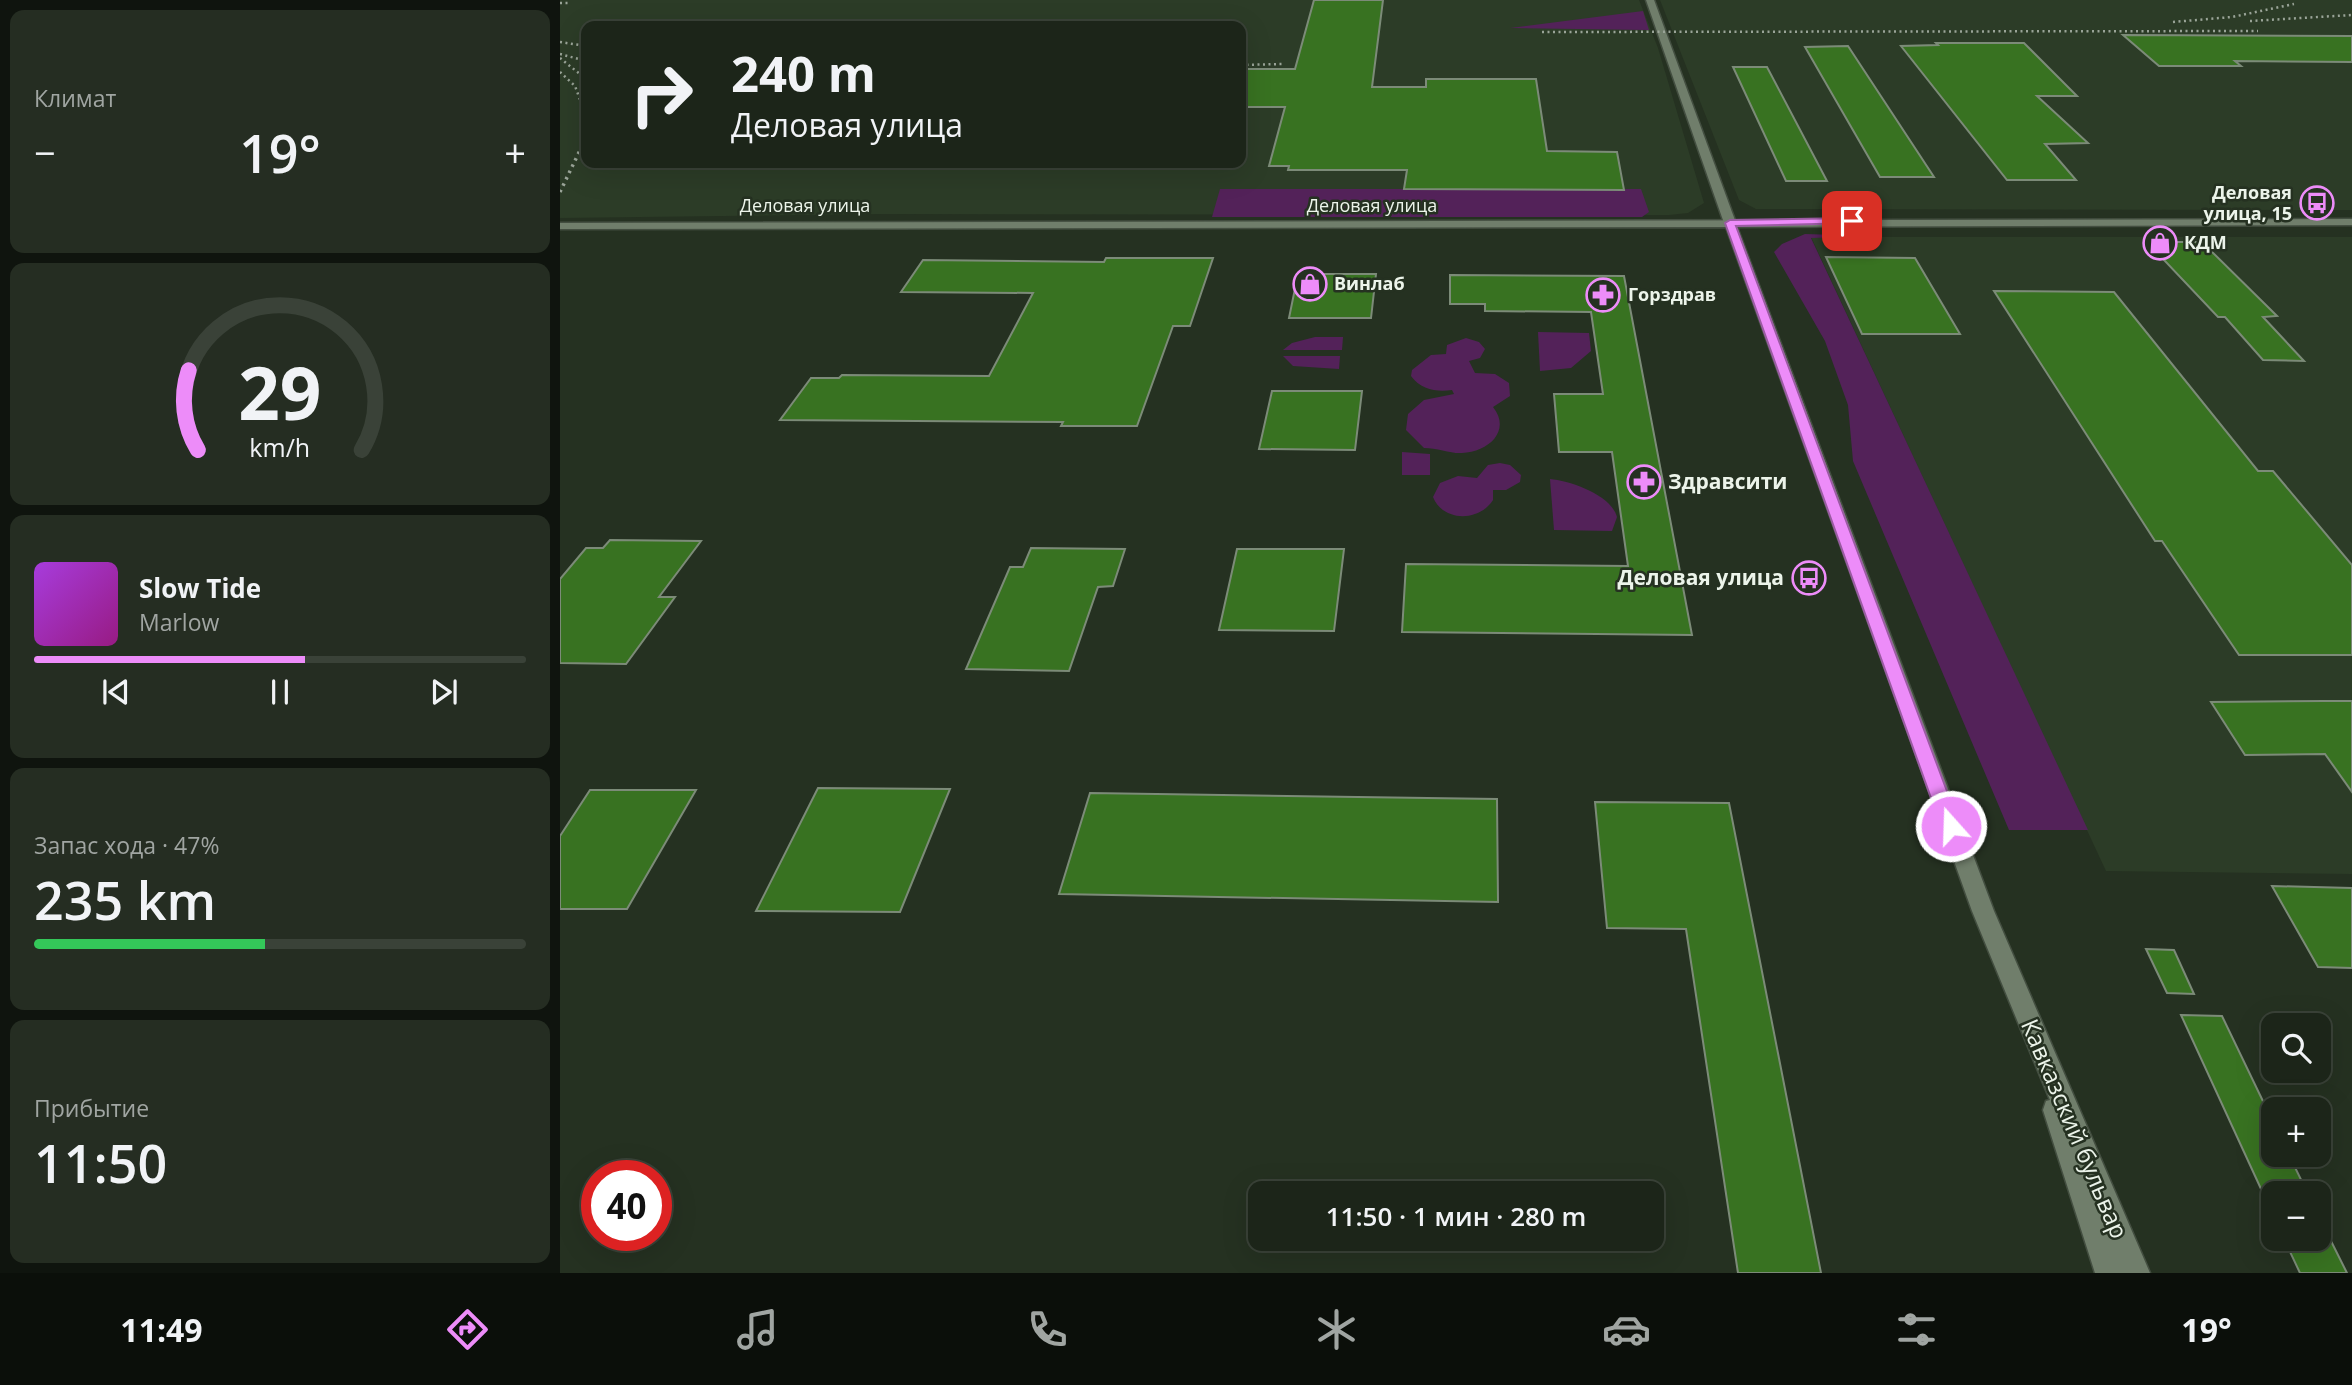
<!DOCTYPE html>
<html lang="ru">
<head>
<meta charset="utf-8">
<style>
  body { margin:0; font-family:"Open Sans",sans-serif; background:#252d22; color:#f1f3f6; height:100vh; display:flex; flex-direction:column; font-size:26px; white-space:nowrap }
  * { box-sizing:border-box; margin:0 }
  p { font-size:23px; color:#a0a5a2 }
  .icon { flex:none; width:38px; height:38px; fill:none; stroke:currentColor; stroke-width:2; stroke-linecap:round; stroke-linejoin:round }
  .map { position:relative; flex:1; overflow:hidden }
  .details { display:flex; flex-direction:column; gap:10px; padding:10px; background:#0f140e; width:560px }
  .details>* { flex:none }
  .guide { position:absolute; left:21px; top:21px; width:665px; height:147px; border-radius:14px; box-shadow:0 7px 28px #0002,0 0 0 2px #3a4238; background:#1c2519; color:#f1f3f6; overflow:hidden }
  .tools { position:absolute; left:1701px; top:1013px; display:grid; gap:14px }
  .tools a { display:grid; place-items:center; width:70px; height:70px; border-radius:14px; background:#1c2519; box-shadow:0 7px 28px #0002,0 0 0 2px #3a4238; font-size:35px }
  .speed { position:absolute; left:21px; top:1160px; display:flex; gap:14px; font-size:35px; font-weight:700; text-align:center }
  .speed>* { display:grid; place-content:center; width:91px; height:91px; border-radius:50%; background:#1c2519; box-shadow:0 7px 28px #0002,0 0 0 2px #3a4238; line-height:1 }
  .speed .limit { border:10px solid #d22; background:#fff; color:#111 }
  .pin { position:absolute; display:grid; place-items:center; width:60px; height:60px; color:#fff; margin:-30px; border-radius:14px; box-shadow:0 4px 10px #0006 }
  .me { position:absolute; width:77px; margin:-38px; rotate:340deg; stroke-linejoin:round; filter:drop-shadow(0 0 5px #0008) }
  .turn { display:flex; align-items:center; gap:24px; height:147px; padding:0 35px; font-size:32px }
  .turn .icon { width:91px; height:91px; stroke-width:2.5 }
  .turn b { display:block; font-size:49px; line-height:60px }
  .big { font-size:52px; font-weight:600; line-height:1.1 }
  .details .tile { flex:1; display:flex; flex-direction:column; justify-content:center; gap:10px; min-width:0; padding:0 24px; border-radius:14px; background:#252d22 }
  .details .dial { align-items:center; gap:0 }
  .dial svg { height:182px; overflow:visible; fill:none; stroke:#3a4238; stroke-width:7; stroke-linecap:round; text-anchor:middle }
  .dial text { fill:#f1f3f6; stroke:none }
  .song { display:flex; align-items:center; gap:21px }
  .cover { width:84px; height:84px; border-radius:10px; background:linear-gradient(135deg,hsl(280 70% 55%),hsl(310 70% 35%)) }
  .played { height:7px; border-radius:4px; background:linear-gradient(90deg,#ed8cf9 55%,#3a4238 55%) }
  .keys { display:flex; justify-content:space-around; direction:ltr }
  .heat { display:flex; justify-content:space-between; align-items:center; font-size:38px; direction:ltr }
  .charge { height:10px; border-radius:5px; background:linear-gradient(90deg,#34c759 47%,#3a4238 0) }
  .trip { position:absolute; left:688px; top:1181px; width:416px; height:70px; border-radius:14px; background:#1c2519; box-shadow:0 7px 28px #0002,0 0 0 2px #3a4238; font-weight:600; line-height:70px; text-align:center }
  .menu { display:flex; height:112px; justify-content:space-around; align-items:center; background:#0b0f0a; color:#a0a5a2 }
  .menu .icon { width:49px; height:49px }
  .menu .selected { color:#ed8cf9 }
  .menu b { font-size:32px; color:#f1f3f6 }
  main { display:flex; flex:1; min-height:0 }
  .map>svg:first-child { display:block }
</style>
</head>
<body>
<main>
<section class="details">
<div class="tile"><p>Климат</p>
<div class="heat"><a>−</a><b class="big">19°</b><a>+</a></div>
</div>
<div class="tile dial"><svg viewBox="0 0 100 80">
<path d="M14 69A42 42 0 1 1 86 69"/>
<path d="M14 69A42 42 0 0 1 10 34" stroke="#ed8cf9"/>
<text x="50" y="56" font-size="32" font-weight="700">29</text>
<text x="50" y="72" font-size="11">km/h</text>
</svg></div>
<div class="tile">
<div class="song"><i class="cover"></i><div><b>Slow Tide</b><p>Marlow</p></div></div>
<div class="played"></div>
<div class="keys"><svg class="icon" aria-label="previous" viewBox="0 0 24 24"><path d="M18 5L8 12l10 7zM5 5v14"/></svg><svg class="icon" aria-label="pause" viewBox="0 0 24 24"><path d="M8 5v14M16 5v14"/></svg><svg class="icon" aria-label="next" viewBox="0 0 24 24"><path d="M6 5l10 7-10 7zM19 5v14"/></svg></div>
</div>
<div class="tile"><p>Запас хода · 47%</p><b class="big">235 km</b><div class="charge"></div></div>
<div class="tile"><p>Прибытие</p><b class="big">11:50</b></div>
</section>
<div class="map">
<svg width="1792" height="1273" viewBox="0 0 1792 1273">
  <rect width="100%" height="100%" fill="#253121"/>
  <g fill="#2c3c27" fill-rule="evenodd">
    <path d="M0,0H1079L1098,48L1144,203L1128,213L1109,215L323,214L0,218ZM26,26H681V163H26Z"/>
    <path d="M1100,0H1792V210L1196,209L1179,200Z"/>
    <path d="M1251,237H1792V874L1546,871Z"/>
  </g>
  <g fill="#532259">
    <path d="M1083,11L1089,30L950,28Z"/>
    <path d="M660,189H1081L1089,212L1082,217H652Z"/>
    <path d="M1245,234L1310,236L1251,238L1528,830H1449L1293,461L1288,405L1265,341L1214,252L1222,244Z"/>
    <path d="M978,332L1029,333L1031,351L1011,368L980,371Z"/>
    <path d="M755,337H783L782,350H723L732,343Z"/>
    <path d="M906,338L919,342L925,349L920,358L909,361L915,373L935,374L949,383L950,396L933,407C952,431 928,452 902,453C892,454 877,448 864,448L846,430L848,414L864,400L894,394L892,390C877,392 861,390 851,376L852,370L871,355L886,354L887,345Z"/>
    <path d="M723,356H780L779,369L733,366Z"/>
    <path d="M842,452L870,454V475H842Z"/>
    <path d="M940,463L950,465L961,475L960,482L946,490H933V500C919,522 883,522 873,497L880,483L898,476L917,478L928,465Z"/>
    <path d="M990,479C1011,481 1051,495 1057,517L1052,531L994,530Z"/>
  </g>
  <g fill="#387221" stroke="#7c8b78" stroke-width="2">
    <path d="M754,0H823L812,87H866V79H976L987,151L1057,152L1064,190L844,189L847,170H728L729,166H709L725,107H681V69H735Z"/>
    <path d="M1563,35L1792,36V62L1675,61L1681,66H1599Z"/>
    <path d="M1376,43H1464L1517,96H1477L1528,143L1485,144L1516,180H1447L1341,46L1378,45Z"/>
    <path d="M1288,46L1374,177H1320L1245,47Z"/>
    <path d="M1173,67H1207L1267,181H1226Z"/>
    <path d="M1587,242H1642L1717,316L1703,317L1744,361L1703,360L1665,317H1658Z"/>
    <path d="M1266,257L1355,258L1400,334H1302Z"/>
    <path d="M546,258H653L630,326H613L577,426H501L503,422L220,420L251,378H279L282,375L429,376L473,293L341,292L363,260L544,262Z"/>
    <path d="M738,274H816L811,318H729Z"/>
    <path d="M890,275L1064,276L1132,635L842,632L846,564L1068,566L1052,452H999L994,394H1043L1031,312L925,311V304H890Z"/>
    <path d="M1434,291L1554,292L1698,471H1713L1792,565V655H1679L1602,541H1595Z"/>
    <path d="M712,391H802L795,450L699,449Z"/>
    <path d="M50,540L141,541L99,597H115L66,664L0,663V579L26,548H43Z"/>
    <path d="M471,548L565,549L553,586L538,587L509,671L406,669L450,567H463Z"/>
    <path d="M677,549H784L774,631L659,630Z"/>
    <path d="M1764,701H1792V792L1765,754L1685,755L1651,702Z"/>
    <path d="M258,788L390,789L340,912L196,911Z"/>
    <path d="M30,790H136L67,909H0V836Z"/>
    <path d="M530,793L937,799L938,902L499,894Z"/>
    <path d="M1035,802L1169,803L1261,1273H1178L1126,929L1047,928Z"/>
    <path d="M1712,886L1792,888V968L1758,967Z"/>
    <path d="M1586,949L1614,950L1634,994L1607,993Z"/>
    <path d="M1621,1015L1662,1016L1713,1122V1155H1729L1748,1194H1713V1215Z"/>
    <path d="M1724,1239H1770L1787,1273H1740Z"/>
  </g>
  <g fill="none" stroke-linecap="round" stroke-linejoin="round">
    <defs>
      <path id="minor" d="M1086,0H1094L1176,223L1174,225L1164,223Z"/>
      <path id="tertiary" d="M1792,219V225L1177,227L1434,911L1590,1273H1535L1483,1110L1486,1101L1490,1100L1412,911L1166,227L0,229V223Z"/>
    </defs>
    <use href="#minor" stroke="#434e40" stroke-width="3"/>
    <use href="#tertiary" stroke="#434e40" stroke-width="3"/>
    <use href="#minor" fill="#707e6b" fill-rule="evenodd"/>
    <use href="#tertiary" fill="#707e6b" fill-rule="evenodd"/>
    <g stroke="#9aa498" stroke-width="2.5" stroke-dasharray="2 3.5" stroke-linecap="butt">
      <path d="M0,3H8"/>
      <path d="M1690,21L1792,15"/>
      <path d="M1613,22L1672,17L1734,4"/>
      <path d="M982,32L1698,31"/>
      <path d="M0,42L26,46"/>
      <path d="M0,54L26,61"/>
      <path d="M0,58L26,79"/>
      <path d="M681,65L722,64"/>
      <path d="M0,72L15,86L26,116"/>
      <path d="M22,146L26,138"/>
    </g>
    <path stroke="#9aa498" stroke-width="3.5" stroke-dasharray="2.5 4.5" stroke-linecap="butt" d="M0,192L23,144"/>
  </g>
  <path fill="#ed8cf9" stroke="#9a5ba2" stroke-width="2" d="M1292,218L1295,223L1176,226L1400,826L1397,832L1391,834L1384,832L1381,826L1165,223L1170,220Z"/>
  <defs>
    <symbol id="bus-ring" viewBox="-11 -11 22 22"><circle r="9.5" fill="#253121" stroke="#ed8cf9" stroke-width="1.5"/><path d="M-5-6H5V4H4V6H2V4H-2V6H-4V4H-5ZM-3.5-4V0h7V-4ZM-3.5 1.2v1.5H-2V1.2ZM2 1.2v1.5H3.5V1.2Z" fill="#ed8cf9"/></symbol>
    <symbol id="shop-ring" viewBox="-11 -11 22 22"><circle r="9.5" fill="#253121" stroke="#ed8cf9" stroke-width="1.5"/><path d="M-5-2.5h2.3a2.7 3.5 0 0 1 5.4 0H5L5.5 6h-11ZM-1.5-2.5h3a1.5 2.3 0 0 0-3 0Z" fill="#ed8cf9"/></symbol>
    <symbol id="pharmacy-ring" viewBox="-11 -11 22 22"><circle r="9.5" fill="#253121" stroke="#ed8cf9" stroke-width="1.5"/><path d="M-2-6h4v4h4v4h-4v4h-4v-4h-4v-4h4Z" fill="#ed8cf9"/></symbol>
  </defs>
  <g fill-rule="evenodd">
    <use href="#bus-ring" x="1738" y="184" width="38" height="38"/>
    <use href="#shop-ring" x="1581" y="224" width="38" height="38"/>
    <use href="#shop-ring" x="731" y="265" width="38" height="38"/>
    <use href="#pharmacy-ring" x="1024" y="276" width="38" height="38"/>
    <use href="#pharmacy-ring" x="1065" y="463" width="38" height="38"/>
    <use href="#bus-ring" x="1230" y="559" width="38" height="38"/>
  </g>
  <g text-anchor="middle" stroke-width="5" stroke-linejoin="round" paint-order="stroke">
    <g font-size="18" font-weight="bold" fill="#ecf4ea" stroke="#253121" text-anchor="start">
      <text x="1732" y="199" text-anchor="end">Деловая<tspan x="1732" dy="21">улица, 15</tspan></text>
      <text x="1624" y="249">КДМ</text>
      <text x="774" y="290">Винлаб</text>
      <text x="1068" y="301">Горздрав</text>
    </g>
    <g font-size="18" fill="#ecf4ea" stroke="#253121">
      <text x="245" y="212">Деловая улица</text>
      <text x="812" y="212">Деловая улица</text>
    </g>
    <g font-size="21" font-weight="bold" fill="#ecf4ea" stroke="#253121" text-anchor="start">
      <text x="1108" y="489">Здравсити</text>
      <text x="1224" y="585" text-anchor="end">Деловая улица</text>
    </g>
    <g font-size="24" fill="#ecf4ea" stroke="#253121">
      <text transform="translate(1514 1129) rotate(67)" y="8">Кавказский бульвар</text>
    </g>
  </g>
</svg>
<div class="tools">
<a><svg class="icon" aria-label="search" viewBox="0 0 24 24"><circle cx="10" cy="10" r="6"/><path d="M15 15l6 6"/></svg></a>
<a>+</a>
<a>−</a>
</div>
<div class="speed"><div class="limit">40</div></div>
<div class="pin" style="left:1292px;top:221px;background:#d93025"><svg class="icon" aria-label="arrive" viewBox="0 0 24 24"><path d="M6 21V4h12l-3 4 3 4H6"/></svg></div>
<svg class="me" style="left:1391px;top:826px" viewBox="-20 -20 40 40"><circle r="17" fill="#ed8cf9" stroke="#fff" stroke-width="3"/><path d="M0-11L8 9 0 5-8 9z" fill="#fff"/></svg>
<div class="trip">11:50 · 1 мин · 280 m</div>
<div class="guide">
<div class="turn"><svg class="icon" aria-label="right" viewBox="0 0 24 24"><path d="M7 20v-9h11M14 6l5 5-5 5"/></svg><div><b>240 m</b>Деловая улица</div></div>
</div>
</div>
</main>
<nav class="menu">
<b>11:49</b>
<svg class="icon selected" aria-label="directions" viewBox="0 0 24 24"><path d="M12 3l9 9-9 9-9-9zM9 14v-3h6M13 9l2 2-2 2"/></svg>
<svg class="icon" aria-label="music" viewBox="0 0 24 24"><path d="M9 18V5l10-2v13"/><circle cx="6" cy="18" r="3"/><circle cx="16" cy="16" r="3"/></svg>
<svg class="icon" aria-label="phone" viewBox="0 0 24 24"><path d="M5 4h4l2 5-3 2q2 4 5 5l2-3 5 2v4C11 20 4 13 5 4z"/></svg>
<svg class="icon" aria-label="climate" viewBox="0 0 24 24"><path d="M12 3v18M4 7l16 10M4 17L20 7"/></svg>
<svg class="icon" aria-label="car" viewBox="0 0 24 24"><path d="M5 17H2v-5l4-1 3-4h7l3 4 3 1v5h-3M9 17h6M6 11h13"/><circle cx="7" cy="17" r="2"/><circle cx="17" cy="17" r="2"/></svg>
<svg class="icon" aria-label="filters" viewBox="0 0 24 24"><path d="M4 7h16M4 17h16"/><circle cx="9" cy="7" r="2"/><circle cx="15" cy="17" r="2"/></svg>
<b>19°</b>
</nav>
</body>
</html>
